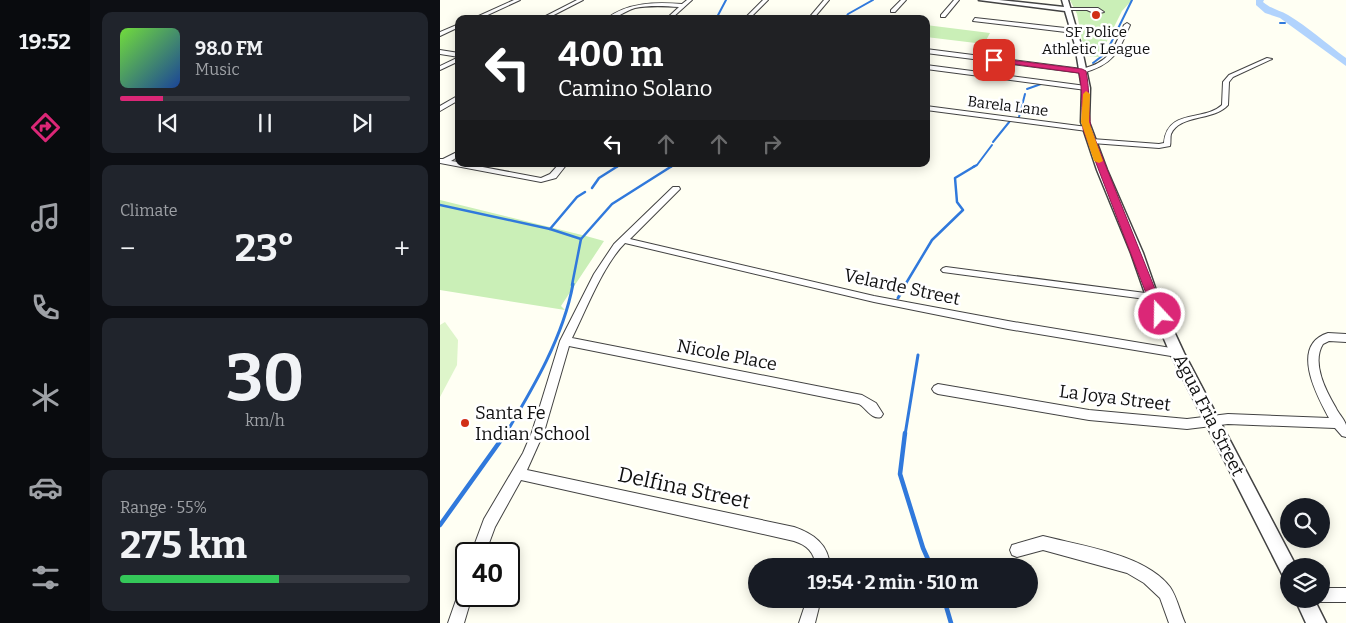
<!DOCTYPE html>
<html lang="en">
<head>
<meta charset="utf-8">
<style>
  body { margin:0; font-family:Bitter,serif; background:#20242c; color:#f1f3f6; height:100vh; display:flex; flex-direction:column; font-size:19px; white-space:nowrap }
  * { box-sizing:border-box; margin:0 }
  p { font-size:16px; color:#9ea1a6 }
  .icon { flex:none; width:28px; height:28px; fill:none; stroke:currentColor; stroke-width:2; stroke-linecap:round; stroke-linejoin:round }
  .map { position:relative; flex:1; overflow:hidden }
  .panel { display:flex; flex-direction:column; gap:12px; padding:12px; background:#0d0f14; width:350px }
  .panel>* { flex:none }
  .guide { position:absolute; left:15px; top:15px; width:475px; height:152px; border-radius:10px; box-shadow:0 2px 12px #0003; background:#202124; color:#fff; overflow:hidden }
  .buttons { position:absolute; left:840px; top:498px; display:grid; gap:10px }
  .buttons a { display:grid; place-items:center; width:50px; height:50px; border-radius:50%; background:#171b24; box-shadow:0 2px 12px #0003; font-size:25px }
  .speed { position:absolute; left:15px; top:542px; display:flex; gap:10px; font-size:25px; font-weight:700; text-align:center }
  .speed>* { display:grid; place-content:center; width:65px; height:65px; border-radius:50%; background:#171b24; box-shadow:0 2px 12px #0003; line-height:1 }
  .speed .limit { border:2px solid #111; border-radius:8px; background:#fff; color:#111 }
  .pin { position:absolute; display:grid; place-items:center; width:42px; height:42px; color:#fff; margin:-21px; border-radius:10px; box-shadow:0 2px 8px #0006 }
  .me { position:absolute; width:55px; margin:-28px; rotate:339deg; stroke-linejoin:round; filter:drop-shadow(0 0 4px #0008) }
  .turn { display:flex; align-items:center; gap:18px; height:105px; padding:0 20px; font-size:22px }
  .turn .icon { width:65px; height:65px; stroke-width:2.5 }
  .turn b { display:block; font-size:35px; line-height:42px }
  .lanes { display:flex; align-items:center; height:48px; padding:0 20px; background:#0003; justify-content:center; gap:25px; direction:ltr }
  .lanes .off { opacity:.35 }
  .big { font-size:38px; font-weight:700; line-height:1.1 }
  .panel .card { flex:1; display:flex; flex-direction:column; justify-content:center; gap:8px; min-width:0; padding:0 18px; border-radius:10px; background:#20242c }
  .panel .dial { align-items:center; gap:0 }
  .dial b { font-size:65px; line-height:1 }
  .song { display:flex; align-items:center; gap:15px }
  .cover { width:60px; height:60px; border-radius:8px; background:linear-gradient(135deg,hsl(100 70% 55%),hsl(220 70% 35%)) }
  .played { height:5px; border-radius:2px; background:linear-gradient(90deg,#db2777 15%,#363941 15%) }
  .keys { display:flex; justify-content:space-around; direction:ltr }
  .heat { display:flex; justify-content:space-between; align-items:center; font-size:28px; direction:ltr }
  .charge { height:8px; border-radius:4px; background:linear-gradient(90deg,#34c759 55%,#363941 0) }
  .trip { position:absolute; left:308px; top:558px; width:290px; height:50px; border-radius:25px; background:#171b24; box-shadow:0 2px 12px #0003; font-weight:700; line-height:50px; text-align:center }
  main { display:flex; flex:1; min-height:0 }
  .tabs { display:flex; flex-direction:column; width:90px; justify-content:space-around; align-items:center; background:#090b0e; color:#9ea1a6 }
  .tabs .icon { width:35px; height:35px }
  .tabs .selected { color:#db2777 }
  .tabs b { font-size:22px; color:#f1f3f6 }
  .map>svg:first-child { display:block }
</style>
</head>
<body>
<main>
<nav class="tabs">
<b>19:52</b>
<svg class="icon selected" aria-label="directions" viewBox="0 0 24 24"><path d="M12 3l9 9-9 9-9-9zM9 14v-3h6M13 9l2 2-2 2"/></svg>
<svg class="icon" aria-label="music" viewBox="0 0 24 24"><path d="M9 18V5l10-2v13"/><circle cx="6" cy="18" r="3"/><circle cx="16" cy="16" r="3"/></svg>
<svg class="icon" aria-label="phone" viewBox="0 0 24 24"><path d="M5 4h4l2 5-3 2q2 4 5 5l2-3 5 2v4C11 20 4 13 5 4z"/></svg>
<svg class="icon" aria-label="climate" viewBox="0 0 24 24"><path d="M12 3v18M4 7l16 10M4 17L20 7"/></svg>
<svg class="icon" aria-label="car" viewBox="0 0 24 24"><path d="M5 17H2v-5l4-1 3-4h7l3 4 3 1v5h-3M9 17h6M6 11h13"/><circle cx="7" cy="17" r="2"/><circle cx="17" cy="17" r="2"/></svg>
<svg class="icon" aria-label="filters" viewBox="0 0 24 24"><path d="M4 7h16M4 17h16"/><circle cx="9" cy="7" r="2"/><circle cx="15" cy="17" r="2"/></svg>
</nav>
<section class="panel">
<div class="card">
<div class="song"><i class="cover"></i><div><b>98.0 FM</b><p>Music</p></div></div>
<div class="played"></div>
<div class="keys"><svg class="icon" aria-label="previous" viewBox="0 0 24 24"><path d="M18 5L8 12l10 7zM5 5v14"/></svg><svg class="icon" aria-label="pause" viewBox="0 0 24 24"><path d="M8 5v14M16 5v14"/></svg><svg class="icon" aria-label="next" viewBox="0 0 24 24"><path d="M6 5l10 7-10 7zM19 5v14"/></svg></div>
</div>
<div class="card"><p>Climate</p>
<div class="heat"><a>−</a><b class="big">23°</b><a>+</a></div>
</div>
<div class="card dial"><b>30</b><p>km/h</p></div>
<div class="card"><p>Range · 55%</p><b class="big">275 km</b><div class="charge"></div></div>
</section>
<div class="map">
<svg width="906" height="623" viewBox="0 0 906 623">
  <rect width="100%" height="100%" fill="#fffff3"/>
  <g fill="#caefb7">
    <path d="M630,0H692L682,11L659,57L645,56L637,14Z"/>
    <path d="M486,25L550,33L544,44L486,37Z"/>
    <path d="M0,200L146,236L164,241L121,306L125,310L0,290Z"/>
  </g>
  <path fill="#def5ca" d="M5,322L18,340L17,365L0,397V325Z"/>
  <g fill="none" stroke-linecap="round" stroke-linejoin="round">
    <g stroke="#3079dc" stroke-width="2">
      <path d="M276,19L286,0"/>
      <path d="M405,19L408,14L433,0"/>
      <path d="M840,23H845"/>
      <path d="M653,63L666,53L692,0"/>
      <path d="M587,89L601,84"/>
      <path d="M579,117L585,94"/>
      <path d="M553,142L570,121"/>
      <path d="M176,167L182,164"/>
      <path d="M230,167L236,164"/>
      <path d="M533,167L537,165L552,145"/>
    </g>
    <g stroke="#3079dc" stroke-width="2.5">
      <path d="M152,188L159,178L178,166"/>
      <path d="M0,205L110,229"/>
      <path d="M141,239L110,229L137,197L145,192"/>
      <path d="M132,285L141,239L172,204L232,166"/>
      <path d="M465,285L492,240L523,210L517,202L515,178L535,166"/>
    </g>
    <g stroke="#3079dc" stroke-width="3">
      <path d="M458,298L466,284"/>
      <path d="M65,435C93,388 123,338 133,284"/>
      <path d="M465,435L478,355"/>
    </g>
    <g stroke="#3079dc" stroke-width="4.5">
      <path d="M465,433L460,474L483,548L491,566"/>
      <path d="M0,525L66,433"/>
      <path d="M504,599L511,623"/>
    </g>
    <path fill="#b1d3fd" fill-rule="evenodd" d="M816,0H824L823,2C831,9 839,10 848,15C868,27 887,44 906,58V66L840,18L825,13L816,5Z"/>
    <defs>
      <g id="minor">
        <path d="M74,0H80L39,19H32Z"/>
        <path d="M137,0H143L106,19H100Z"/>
        <path d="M247,0H252L231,19H226L239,7C225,6 209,5 195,8C185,11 176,19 166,19C188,2 216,2 242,4Z"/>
        <path d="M323,0H328L309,19H304Z"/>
        <path d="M384,0H389L373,19H368Z"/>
        <path d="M461,0H466L455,12H451V10Z"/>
        <path d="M514,0H519L505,17H501V15Z"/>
        <path d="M628,8H658L664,12L656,14L647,10H626Z"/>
        <path d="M535,18L634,29L637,31L634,33L533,21Z"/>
        <path d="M687,23L690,25C678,53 673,65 642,73L486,53V49L642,69C670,62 674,49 684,25Z"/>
        <path d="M19,24V27L0,36V32Z"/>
        <path d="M0,50L19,53V57L0,54Z"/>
        <path d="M19,57V61L0,70V66Z"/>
        <path d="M827,58L832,59L793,77L789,82L788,105C774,121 740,114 731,134C730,137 731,142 730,146L719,148L652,143L648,141L652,139L719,144L724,143C727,108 764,122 782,105L783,82L789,75Z"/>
        <path d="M486,65L646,86L649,88L646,90L486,69Z"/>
        <path d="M19,95V100L0,111V106Z"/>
        <path d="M486,106L647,127L650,129L647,131L486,110Z"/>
        <path d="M19,151V156L11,161L19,162V164H27L101,178L110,174L119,164H127L116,178L101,182L0,163V159H3Z"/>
        <path d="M233,187H239L240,189L190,239L434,296L568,321L737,349L741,350L742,353L741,356L737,357L568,329L434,302L185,243C163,265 146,310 132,338L422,395L436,403L443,414L441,417C432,420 427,409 419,404L129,346L104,432L87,470L354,527C374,534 388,544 390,566H376C374,552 367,545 354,541L81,480L55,527L45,554H31L44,519L83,453L92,432L120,341L154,274L174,244Z"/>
        <path d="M506,267L713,294L718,297L713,300L503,272L501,270L503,268Z"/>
        <path d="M888,333L906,334V342L889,341L883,344C871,363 886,391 896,408C898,413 905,420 906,425C906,429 906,434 906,437L902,436L895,428L788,424L747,429L649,420L498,394L494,392L492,389L494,386L498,384L649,410L747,419L788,414L889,418C876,394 850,345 888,333Z"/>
        <path d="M603,536C641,546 705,554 730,587C737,597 740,612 745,623H729L720,598L704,583L687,573L603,550L577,557L572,555L570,550L572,545Z"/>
        <path d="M26,584V596H32L24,623H8L21,586Z"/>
        <path d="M881,588H906V602H881L876,600L875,599H881Z"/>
        <path d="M367,599H381L375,623H359Z"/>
      </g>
      <g id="tertiary">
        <path d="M539,0H559L624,7L622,0H628L641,45L650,88L649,122L667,170L703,253L719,299L744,353L855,564L856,566H849V579L843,576L730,353L707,299L691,253L657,170L641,122L642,88L635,45L625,11Z"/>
        <path d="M855,599H874L886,623H866Z"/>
      </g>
    </defs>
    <use href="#minor" stroke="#434343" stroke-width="2"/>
    <use href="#tertiary" stroke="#434343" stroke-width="3"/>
    <use href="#minor" fill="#fff" fill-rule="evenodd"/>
    <use href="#tertiary" fill="#fff" fill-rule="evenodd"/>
  </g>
  <path fill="#db2777" stroke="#8e194d" d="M554,58L642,69L646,71C650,90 648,109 651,129L725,314L724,317H716L714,314L643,129C641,110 643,91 639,73L551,61V58Z"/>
  <path fill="#f59e0b" d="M646,91L650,94L649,122L663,161L659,163L654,161L641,122L643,94Z"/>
  <g fill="#d13017" stroke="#fff" stroke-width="2">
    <circle cx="656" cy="15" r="5"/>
    <circle cx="25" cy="423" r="5"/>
  </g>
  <g text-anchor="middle" stroke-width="5" stroke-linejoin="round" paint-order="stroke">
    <g font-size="15" fill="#101010" stroke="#fff">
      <text x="656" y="37">SF Police<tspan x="656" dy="17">Athletic League</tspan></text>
    </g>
    <g font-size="15" fill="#101010" stroke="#fff">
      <text transform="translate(568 106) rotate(7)" y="5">Barela Lane</text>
    </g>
    <g font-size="18" fill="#101010" stroke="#fff">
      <text transform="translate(462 287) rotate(12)" y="6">Velarde Street</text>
      <text transform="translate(287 355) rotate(11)" y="6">Nicole Place</text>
      <text transform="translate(675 398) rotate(7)" y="6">La Joya Street</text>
      <text transform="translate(769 415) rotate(63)" y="6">Agua Fria Street</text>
    </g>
    <g font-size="18" fill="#101010" stroke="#fff" text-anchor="start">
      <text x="35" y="419">Santa Fe<tspan x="35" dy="21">Indian School</tspan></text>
    </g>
    <g font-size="21" fill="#101010" stroke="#fff">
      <text transform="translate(244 488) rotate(12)" y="7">Delfina Street</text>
    </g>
  </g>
</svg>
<div class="buttons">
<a><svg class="icon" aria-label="search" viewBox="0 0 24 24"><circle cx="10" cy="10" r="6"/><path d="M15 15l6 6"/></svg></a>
<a><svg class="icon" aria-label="layers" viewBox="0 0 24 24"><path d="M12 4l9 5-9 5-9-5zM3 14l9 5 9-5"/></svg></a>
</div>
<div class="speed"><div class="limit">40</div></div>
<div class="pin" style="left:554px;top:60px;background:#d93025"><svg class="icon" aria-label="arrive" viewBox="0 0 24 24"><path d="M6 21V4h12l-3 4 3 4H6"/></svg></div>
<svg class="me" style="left:720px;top:314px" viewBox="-20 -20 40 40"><circle r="17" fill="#db2777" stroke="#fff" stroke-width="3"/><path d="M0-11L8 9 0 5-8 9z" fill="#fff"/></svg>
<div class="trip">19:54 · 2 min · 510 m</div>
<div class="guide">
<div class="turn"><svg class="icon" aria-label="left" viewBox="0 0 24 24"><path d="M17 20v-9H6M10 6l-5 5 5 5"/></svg><div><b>400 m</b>Camino Solano</div></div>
<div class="lanes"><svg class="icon" aria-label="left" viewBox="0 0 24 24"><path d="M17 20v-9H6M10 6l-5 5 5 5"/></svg><svg class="icon off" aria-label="ahead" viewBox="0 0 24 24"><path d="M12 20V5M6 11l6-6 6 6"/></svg><svg class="icon off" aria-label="ahead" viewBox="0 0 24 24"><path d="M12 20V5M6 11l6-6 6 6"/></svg><svg class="icon off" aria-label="right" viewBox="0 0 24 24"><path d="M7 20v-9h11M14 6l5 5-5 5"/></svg></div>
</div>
</div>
</main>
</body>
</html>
